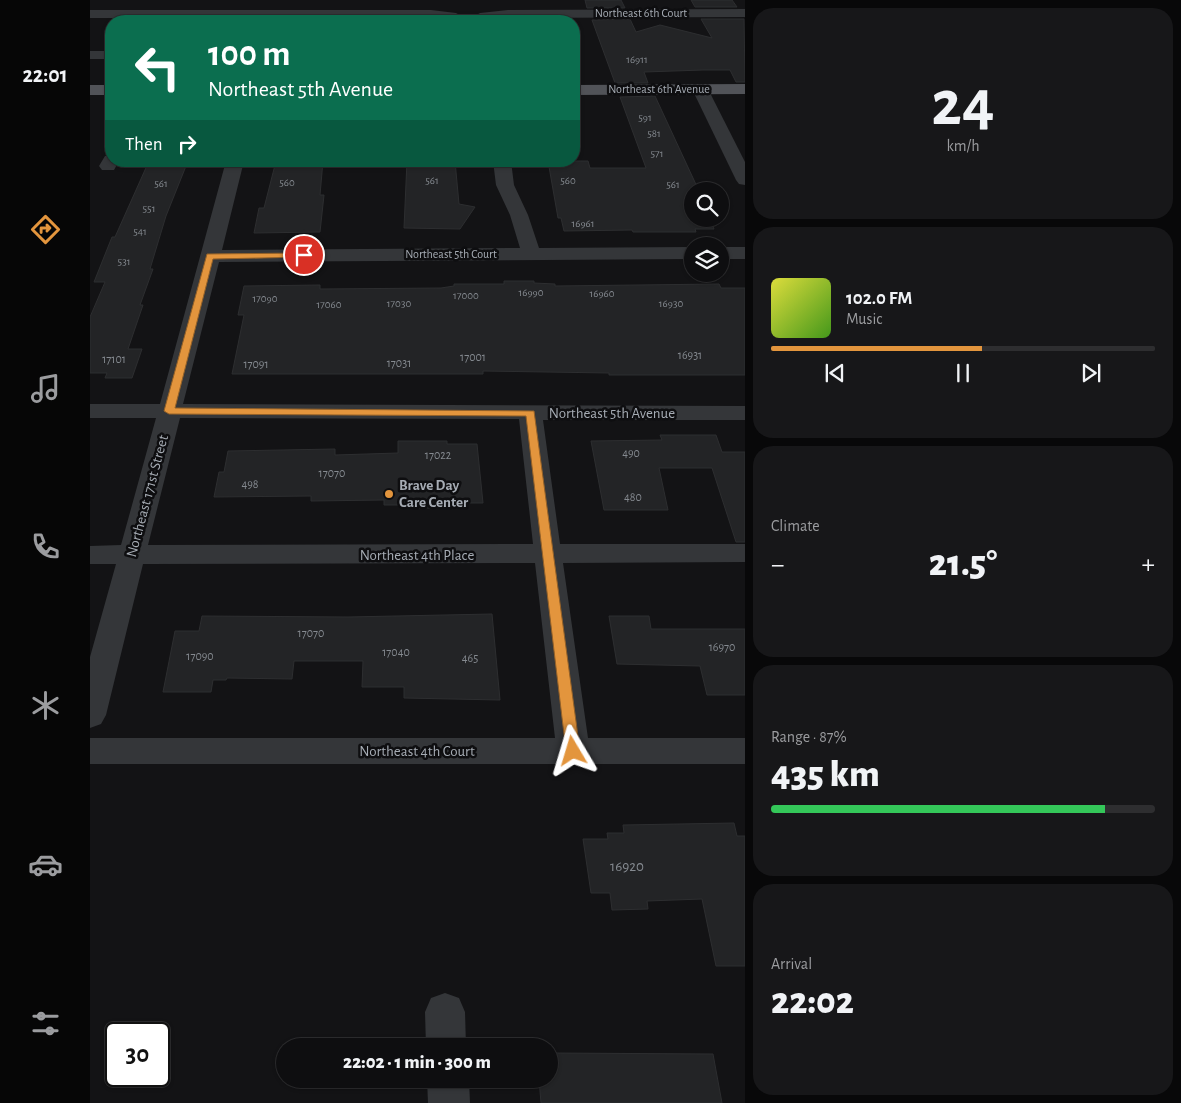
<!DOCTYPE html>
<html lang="en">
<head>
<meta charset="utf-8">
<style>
  body { margin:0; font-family:"Alegreya Sans",sans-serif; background:#171719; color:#f1f3f6; height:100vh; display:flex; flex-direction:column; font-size:19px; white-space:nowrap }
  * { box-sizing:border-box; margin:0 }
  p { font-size:16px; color:#9b9c9f }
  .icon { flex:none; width:28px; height:28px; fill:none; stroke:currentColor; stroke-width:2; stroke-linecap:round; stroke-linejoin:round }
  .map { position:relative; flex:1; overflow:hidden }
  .panel { display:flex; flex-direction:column; gap:8px; padding:8px; background:#080809; width:436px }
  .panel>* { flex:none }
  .guide { position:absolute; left:15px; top:15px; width:475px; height:152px; border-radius:20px; box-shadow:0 1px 4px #0004,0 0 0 1px #2e2e30; background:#0b6e4f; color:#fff; overflow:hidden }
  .tools { position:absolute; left:594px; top:182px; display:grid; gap:10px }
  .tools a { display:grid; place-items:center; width:45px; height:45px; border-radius:50%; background:#0e0e10; box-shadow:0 1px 4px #0004,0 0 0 1px #2e2e30; font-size:25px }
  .speed { position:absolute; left:15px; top:1022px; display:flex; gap:10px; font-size:25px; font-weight:700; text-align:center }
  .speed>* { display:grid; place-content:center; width:65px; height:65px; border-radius:50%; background:#0e0e10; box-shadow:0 1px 4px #0004,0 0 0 1px #2e2e30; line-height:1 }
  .speed .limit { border:2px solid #111; border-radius:8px; background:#fff; color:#111 }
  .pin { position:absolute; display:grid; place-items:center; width:42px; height:42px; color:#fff; margin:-21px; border:2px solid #fff; border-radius:50%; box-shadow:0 1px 5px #0007 }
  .me { position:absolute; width:55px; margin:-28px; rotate:353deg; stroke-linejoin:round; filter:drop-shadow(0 0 4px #0008) }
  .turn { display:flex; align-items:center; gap:18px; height:105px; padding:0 20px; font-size:22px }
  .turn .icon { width:65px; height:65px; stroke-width:2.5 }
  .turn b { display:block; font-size:35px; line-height:42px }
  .then { display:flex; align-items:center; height:48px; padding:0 20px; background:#0003; gap:10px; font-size:19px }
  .big { font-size:38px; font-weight:800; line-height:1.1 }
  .panel .tile { flex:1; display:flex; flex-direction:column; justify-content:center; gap:8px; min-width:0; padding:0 18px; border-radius:20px; background:#171719 }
  .panel .dial { align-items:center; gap:0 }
  .dial b { font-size:65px; line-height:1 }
  .song { display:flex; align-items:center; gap:15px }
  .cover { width:60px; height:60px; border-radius:8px; background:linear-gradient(135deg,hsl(60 70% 55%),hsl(100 70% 35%)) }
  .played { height:5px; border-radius:2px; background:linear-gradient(90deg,#e3953d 55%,#2e2e30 55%) }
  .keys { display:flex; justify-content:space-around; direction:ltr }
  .heat { display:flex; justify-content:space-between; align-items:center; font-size:28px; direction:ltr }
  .charge { height:8px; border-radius:4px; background:linear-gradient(90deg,#34c759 87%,#2e2e30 0) }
  .trip { position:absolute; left:186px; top:1038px; width:282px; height:50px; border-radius:25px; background:#0e0e10; box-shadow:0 1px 4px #0004,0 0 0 1px #2e2e30; font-weight:800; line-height:50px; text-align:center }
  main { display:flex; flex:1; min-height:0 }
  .dock { display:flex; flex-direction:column; width:90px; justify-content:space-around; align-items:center; background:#060606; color:#9b9c9f }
  .dock .icon { width:35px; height:35px }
  .dock .on { color:#e3953d }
  .dock b { font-size:22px; color:#f1f3f6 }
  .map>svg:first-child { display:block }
</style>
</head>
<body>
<main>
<nav class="dock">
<b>22:01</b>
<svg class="icon on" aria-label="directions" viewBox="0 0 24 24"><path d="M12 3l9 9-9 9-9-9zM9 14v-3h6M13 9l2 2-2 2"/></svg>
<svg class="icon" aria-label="music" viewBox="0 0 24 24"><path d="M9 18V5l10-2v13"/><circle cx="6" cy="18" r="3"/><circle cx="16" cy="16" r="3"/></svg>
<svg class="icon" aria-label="phone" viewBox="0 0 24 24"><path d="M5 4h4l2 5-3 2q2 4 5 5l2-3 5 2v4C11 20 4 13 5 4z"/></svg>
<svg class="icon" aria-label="climate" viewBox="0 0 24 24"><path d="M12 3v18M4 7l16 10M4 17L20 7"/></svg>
<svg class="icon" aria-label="car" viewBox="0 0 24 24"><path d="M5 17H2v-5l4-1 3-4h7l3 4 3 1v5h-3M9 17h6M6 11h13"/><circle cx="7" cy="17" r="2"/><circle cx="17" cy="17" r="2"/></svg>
<svg class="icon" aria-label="filters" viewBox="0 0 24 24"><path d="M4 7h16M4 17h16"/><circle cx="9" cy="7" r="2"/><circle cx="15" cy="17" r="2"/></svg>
</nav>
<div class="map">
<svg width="655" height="1103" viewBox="0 0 655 1103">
  <rect width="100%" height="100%" fill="#131315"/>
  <g fill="#232426" stroke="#2d2e30">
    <path d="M495,0H531L535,8H497Z"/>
    <path d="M601,0H642L647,7H605Z"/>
    <path d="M540,19L546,32L570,25L622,38L611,19H654L655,82H646L640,70H613L554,72L558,83H525L502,20Z"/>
    <path d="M565,96L609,191H602V219H620L624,229H605L606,232H543L542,230L474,231L471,218H468L458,161H498L500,168H556L530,97Z"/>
    <path d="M59,161H98L76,216L60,269H63L50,305H53L38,349H52L42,378H15L17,373H0V317L15,282H4L22,237H25Z"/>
    <path d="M186,161H233L230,195H234L230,232L164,233L169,208H174Z"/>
    <path d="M317,161H365L369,204L385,207L370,229L314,228Z"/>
    <path d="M414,281H444V283L465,284V286L629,284L631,288H655V375H519V373L393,371V374H142L154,315H148L154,286L230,285V289L351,288L364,286V284H414Z"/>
    <path d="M570,435H626L632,452H655V542H646L622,468H569L578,510H514L501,441L572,440Z"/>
    <path d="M308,441H357V444H387L393,503H377V508H319V505H294V500L221,501V496L124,497L129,472H134L138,451L245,449V455L308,453Z"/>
    <path d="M402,614L410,700L314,698V687H272L273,661H204L202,679L137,678L136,680H123L121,692H73L85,631H109L112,616L258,617Z"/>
    <path d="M519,616H559L561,629H655V695H617L610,666L527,664Z"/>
    <path d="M644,823L647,836H655V966H626L612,899L557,901L558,909L522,910L520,893H501L493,839H518L517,833H534L533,825Z"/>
    <path d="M460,1053L623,1054L632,1103H451L449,1079H460Z"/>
  </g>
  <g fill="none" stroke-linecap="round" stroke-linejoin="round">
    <g fill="#343639" fill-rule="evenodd">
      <path d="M655,9V17L418,18L390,21L383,17L390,13L418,10Z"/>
      <path d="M0,10H341L366,13L373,17L366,21L341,18H0Z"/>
      <rect x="0" y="51" width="21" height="8"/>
      <path d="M610,84L618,89L655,162V185L649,184L646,180L602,89Z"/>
      <path d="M21,155V161H29L24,170H12L9,166L15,156Z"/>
      <path d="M136,161H154L132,250L430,248L420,215L406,185L403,161H421L424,185L438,215L449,248L602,247V259L129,262L93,404L655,406V420H453L470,544H655V562L473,563L498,738H655V764H0V738H465L445,563L53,564L16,715L11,724L0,728V657L26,564H0V546L31,545L66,418H0V404H70ZM90,418L429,419L443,544L58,545Z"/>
      <rect x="630" y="247" width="25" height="12"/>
      <path d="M355,993L369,998L375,1012L376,1046H336L335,1012L341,998Z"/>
      <path d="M337,1079H379L380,1103H338Z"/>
    </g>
    <g fill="#515358" fill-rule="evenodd">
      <path d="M655,84V94L484,95V85Z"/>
      <rect x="0" y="85" width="21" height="10"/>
    </g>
  </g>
  <path fill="#e3953d" stroke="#946128" d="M214,253L218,255L217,257L123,259L85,408L444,411L490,751L488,755H478L476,751L436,416L79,414L74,411L117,254Z"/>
  <circle fill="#e3953d" stroke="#0e0e10" stroke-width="2" cx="299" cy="494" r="5"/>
  <g text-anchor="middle" stroke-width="5" stroke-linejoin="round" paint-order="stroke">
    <g font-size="11" fill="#858a90">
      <text x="547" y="63">16911</text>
      <text x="555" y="121">591</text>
      <text x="564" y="137">581</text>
      <text x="567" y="157">571</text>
      <text x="342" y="184">561</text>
      <text x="478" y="184">560</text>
      <text x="197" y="186">560</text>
      <text x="71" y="187">561</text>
      <text x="583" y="188">561</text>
      <text x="59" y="212">551</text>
      <text x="493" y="227">16961</text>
      <text x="50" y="235">541</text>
      <text x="34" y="265">531</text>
      <text x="441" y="296">16990</text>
      <text x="512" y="297">16960</text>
      <text x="376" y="299">17000</text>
      <text x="175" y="302">17090</text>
      <text x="309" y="307">17030</text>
      <text x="581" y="307">16930</text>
      <text x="239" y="308">17060</text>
    </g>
    <g font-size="12" fill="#a6acb4" stroke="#0e0e10">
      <text x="551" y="17">Northeast 6th Court</text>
      <text x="569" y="93">Northeast 6th Avenue</text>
      <text x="361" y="258">Northeast 5th Court</text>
    </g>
    <g font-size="12" fill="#858a90">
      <text x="600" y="359">16931</text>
      <text x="383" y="361">17001</text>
      <text x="24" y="363">17101</text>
      <text x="309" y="367">17031</text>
      <text x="166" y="368">17091</text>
      <text x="541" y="457">490</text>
      <text x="348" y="459">17022</text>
      <text x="242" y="477">17070</text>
      <text x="160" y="488">498</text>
      <text x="543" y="501">480</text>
      <text x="221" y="637">17070</text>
      <text x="632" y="651">16970</text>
      <text x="306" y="656">17040</text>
      <text x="110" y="660">17090</text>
      <text x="380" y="662">465</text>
    </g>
    <g font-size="15" fill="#a6acb4" stroke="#0e0e10">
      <text x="522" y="418">Northeast 5th Avenue</text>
      <text transform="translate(57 496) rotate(-75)" y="5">Northeast 171st Street</text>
      <text x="327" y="560">Northeast 4th Place</text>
      <text x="327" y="756">Northeast 4th Court</text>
    </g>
    <g font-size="15" font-weight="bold" fill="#a6acb4" stroke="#0e0e10" text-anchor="start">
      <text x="309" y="490">Brave Day<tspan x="309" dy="17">Care Center</tspan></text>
    </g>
    <g font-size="15" fill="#858a90">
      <text x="537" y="871">16920</text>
    </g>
  </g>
</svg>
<div class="tools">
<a><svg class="icon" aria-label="search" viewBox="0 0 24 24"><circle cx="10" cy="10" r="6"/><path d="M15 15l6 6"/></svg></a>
<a><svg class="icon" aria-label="layers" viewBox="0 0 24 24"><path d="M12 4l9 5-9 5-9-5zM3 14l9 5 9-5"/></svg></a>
</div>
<div class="speed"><div class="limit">30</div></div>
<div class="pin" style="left:214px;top:255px;background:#d93025"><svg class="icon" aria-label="arrive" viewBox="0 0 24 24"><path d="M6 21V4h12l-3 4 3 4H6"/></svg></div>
<svg class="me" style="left:483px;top:751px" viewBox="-20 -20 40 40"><path d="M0-17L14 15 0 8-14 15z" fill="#e3953d" stroke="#fff" stroke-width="4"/></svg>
<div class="trip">22:02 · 1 min · 300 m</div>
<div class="guide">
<div class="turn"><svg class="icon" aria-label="left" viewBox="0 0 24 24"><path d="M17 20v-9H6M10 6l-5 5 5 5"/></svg><div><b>100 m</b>Northeast 5th Avenue</div></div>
<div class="then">Then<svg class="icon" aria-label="right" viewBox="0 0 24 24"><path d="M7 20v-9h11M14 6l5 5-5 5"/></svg></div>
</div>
</div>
<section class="panel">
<div class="tile dial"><b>24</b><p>km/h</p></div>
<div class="tile">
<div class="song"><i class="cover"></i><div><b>102.0 FM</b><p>Music</p></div></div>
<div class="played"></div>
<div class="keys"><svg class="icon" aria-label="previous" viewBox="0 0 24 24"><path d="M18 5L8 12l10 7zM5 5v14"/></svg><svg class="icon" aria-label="pause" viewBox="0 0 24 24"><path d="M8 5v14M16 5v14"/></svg><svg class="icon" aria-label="next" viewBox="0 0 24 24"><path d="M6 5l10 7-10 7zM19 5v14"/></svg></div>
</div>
<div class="tile"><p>Climate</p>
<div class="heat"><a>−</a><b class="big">21.5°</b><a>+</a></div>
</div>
<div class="tile"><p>Range · 87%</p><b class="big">435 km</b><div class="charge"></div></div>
<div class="tile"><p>Arrival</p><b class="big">22:02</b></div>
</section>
</main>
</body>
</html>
